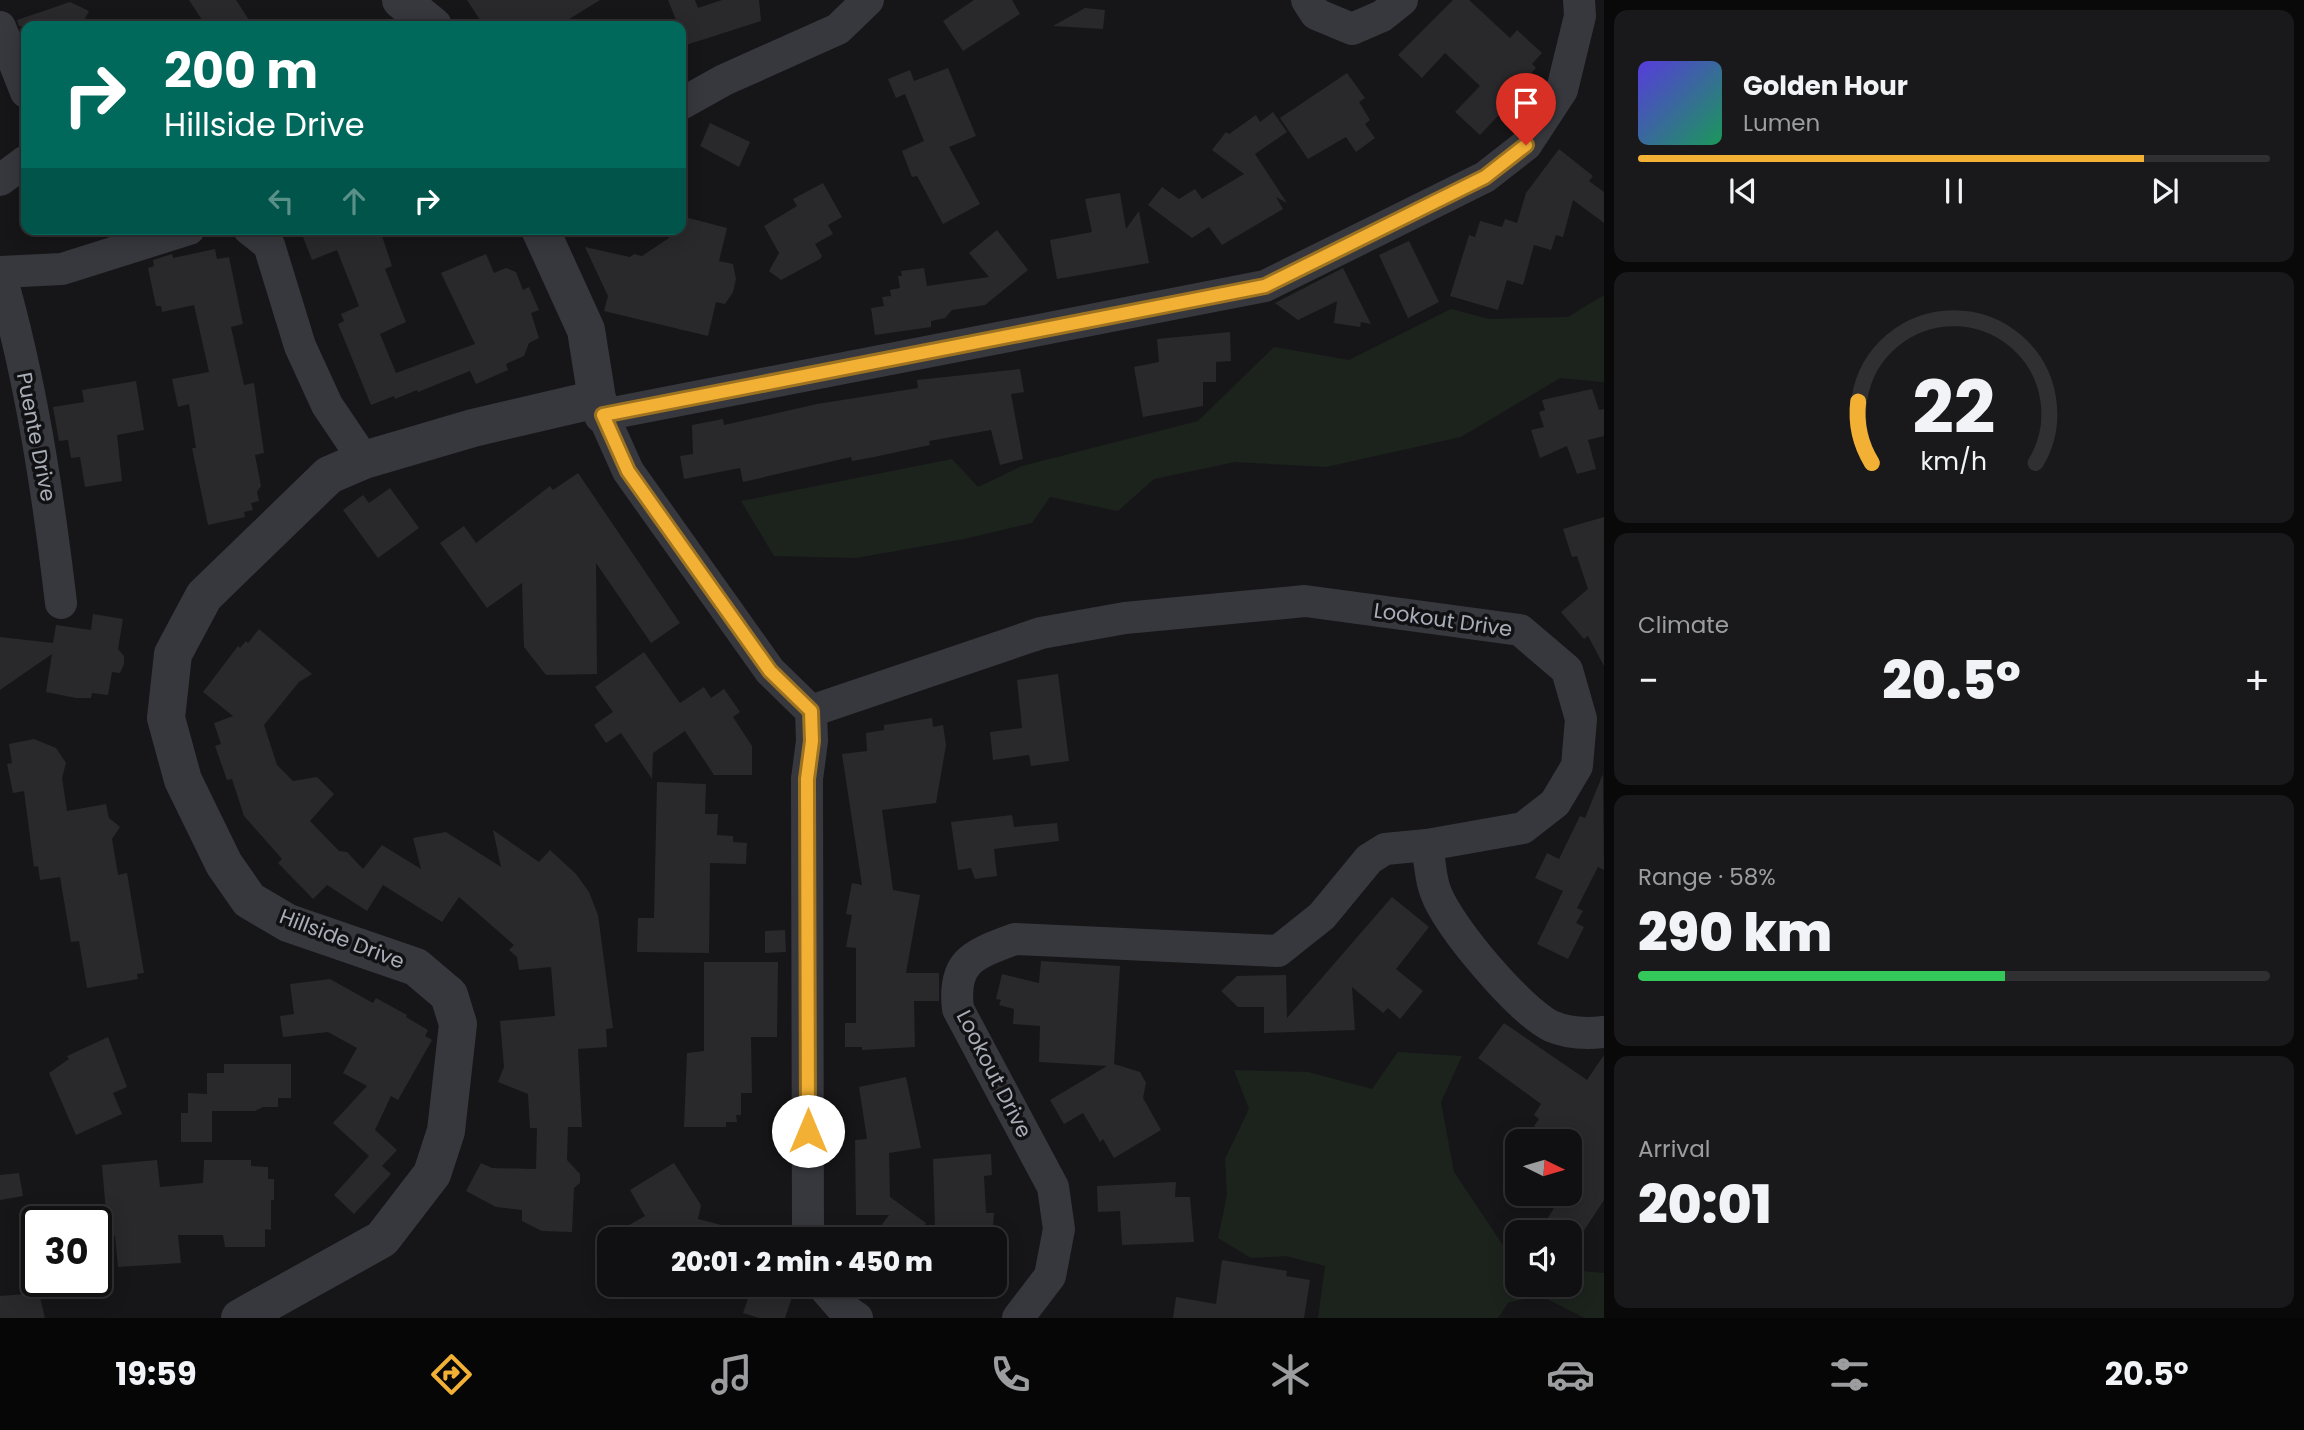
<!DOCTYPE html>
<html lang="en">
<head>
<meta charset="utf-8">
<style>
  body { margin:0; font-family:Poppins,sans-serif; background:#19191b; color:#f1f3f6; height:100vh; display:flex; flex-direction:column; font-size:26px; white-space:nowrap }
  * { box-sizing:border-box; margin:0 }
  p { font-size:23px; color:#9c9d9f }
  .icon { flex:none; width:38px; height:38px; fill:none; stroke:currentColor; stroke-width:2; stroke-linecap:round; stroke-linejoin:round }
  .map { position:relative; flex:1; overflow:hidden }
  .panel { display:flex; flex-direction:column; gap:10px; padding:10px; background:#09090a; width:700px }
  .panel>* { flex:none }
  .hud { position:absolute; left:21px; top:21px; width:665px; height:214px; border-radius:14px; box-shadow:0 4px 18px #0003,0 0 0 2px #303032; background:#00695c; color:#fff; overflow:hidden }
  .needle { width:46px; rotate:95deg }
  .buttons { position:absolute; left:1505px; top:1129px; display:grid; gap:14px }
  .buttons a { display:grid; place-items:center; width:77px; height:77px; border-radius:14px; background:#101012; box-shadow:0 4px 18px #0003,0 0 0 2px #303032; font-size:35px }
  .speed { position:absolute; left:21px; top:1206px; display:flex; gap:14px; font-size:35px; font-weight:700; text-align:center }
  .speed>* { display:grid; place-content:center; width:91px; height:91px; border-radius:50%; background:#101012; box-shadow:0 4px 18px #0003,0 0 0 2px #303032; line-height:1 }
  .speed .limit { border:4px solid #111; border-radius:10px; background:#fff; color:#111 }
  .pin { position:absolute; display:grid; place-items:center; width:60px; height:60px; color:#fff; margin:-72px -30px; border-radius:50% 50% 50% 0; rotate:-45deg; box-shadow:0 0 7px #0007 }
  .pin .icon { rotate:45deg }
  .me { position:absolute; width:77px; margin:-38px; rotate:0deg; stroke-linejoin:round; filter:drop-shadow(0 0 5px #0008) }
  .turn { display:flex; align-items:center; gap:24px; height:147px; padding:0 28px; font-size:32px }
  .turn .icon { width:91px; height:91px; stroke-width:2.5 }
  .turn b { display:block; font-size:49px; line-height:60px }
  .lanes { display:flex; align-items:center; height:66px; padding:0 28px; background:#0003; justify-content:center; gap:35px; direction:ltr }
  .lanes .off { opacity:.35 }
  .big { font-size:52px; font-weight:800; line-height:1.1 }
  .panel .tile { flex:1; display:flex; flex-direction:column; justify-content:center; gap:10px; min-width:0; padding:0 24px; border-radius:14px; background:#19191b }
  .panel .dial { align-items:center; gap:0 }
  .dial svg { height:182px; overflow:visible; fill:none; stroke:#303032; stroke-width:7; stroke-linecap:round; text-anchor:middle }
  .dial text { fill:#f1f3f6; stroke:none }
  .song { display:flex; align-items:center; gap:21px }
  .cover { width:84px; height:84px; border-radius:10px; background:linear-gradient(135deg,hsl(250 70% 55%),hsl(150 70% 35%)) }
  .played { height:7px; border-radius:4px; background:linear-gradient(90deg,#f2b134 80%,#303032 80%) }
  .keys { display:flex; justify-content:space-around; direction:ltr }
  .heat { display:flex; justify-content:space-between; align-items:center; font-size:38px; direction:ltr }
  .charge { height:10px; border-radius:5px; background:linear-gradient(90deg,#34c759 58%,#303032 0) }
  .trip { position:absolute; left:597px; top:1227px; width:410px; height:70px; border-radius:14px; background:#101012; box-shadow:0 4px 18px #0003,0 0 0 2px #303032; font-weight:800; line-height:70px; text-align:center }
  .tab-bar { display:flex; height:112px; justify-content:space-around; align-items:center; background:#060607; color:#9c9d9f }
  .tab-bar .icon { width:49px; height:49px }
  .tab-bar .selected { color:#f2b134 }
  .tab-bar b { font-size:32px; color:#f1f3f6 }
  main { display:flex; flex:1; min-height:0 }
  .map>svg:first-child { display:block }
</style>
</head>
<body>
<main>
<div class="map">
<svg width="1604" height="1318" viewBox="0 0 1604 1318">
  <rect width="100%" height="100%" fill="#161618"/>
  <g fill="#1c231d">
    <path d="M1604,295V382L1560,378L1461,437L1326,467L1235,462L1154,479L1118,511L1050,497L1032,523L964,539L856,558L774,556L741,501L952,459L978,487L1022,466L1198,421L1274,347L1349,360L1451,309L1489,319L1568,317Z"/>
    <path d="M1398,1052L1462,1056L1441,1102L1454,1172L1517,1266V1284H1570V1270L1604,1273V1318H1585L1539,1295L1508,1303L1498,1318H1318L1325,1266L1286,1256L1251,1258L1218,1238L1227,1195L1225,1159L1249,1109L1234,1070L1308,1072L1372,1089Z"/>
  </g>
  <g fill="#29292c">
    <path d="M189,0H236L253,26H206Z"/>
    <path d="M467,0H600L558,26H484Z"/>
    <path d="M668,0H695L698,8L722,0H759L761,21L686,45Z"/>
    <path d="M974,0H1012L1020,14L963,51L943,21Z"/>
    <path d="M1453,0H1469L1510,38L1517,30L1542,53L1532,64L1536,68L1506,99L1510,103L1480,135L1455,112L1480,86L1445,53L1422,78L1398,55Z"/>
    <path d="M70,2L89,11L81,26H19L17,20Z"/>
    <path d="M1085,8L1105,10L1103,29L1053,26Z"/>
    <path d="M948,68L976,136L949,147L980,204L943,224L917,176L912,177L902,151L924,141L905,94L896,98L888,79L910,70L914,81Z"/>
    <path d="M1347,73L1365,98L1359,102L1370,120L1365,124L1375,138L1356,152L1346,137L1308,159L1280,118Z"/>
    <path d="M1273,112L1287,132L1255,154L1287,203L1276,197L1283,209L1222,245L1209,227L1192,238L1148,205L1162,187L1179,199L1195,189L1202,199L1244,174L1212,150L1226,132L1229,134L1256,115L1260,122Z"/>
    <path d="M710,123L750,142L739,167L700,146Z"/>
    <path d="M1559,149L1593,176L1589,181L1604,192V223L1573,200L1563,237L1556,235L1551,250L1534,245L1523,285L1507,280L1498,310L1450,296L1469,235L1475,237L1480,221L1502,227L1505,219L1517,223L1526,193Z"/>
    <path d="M823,183L842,217L828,225L833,234L815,244L822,256L820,259L781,280L769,271L779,253L764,226L797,206L793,199Z"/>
    <path d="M1120,193L1126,229L1139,211L1149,263L1057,279L1050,240L1092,232L1085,199Z"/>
    <path d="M681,216L727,228L719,261L733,264L736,279L733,292L725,304L716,302L708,336L604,311L608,296L585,247L630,257L634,254L642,256L669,238L671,229H681Z"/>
    <path d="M300,229H386L381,233L392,266L385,269L406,322L380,334L396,373L475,344L441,273L486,254L494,273L506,268L516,272L523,290L529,287L539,310L531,313L539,338L529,343L524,356L506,364L508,370L476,384L470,371L418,392L417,390L395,399L394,396L371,405L338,324L344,321L341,314L359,306L337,250L312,260Z"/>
    <path d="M997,230L1028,270L985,305L952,310L945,318L931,321V327L875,335L871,308L884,306L882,297L891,296L890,290L900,288L898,276H902L901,271L924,268L927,286L989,277L969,253Z"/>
    <path d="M1409,241L1439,302L1408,318L1379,255Z"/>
    <path d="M215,249L217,259L229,257L243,324L231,327L244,385L254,383L264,453L255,455L261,486L257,492L259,501L251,503L253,510L244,512L245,517L208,525L192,448H196L189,404L178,407L172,379L209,372L194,305L162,312L161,306H156L148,268L154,266L153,260L172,254L173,258Z"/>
    <path d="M1343,268L1371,324L1361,322L1360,327L1334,323L1337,301L1298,320L1275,303Z"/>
    <path d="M1230,332L1231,361L1216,362V382H1203V406L1143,417L1134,367L1159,362L1157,339Z"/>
    <path d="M1020,369L1024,392L1011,394L1023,459L1000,465L991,430L929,441L930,445L874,457L852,461L851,457L743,482L740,468L684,479L680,456L693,454L692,425L723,419L724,425L817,404L918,388L917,380Z"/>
    <path d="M136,381L144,430L117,435L122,481L85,487L80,457L71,458L68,440L59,441L53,407L84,402L82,390Z"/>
    <path d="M1592,389L1599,410L1604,409V436L1588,440L1596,469L1577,474L1567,446L1540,458L1531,430L1544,427L1539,412L1545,410L1542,400Z"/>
    <path d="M578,473L680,623L651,643L596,563L597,674L546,675L524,647L522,583L487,608L440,543L464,526L476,543L550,486L553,490Z"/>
    <path d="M390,488L419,528L378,558L343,510L363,495L369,503Z"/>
    <path d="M1604,517V666L1588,636L1584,639L1561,612L1588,589L1577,556L1572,557L1563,529Z"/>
    <path d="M93,614L123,619L118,649L124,656V664L120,673L112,672L108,695L92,693L91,698H76L46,692L52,654L0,690V637L53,643L56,625L91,630Z"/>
    <path d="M259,629L312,674L299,682L264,725L277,765L293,781L317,777L334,794L310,821L339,851L347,852L363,869L382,845L421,869L413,838L446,832L501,867L493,830L539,862L550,850L576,874L589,892L598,915L613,1028L606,1029L607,1047L578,1049L582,1127H568L567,1160L580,1174V1183L574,1188L572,1232L542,1231L522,1221V1210L496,1207L466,1191L481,1163L492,1168L536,1169L537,1128H530L528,1094L498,1082L504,1067L500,1021L555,1016L551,967L519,970L517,957L509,950L514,945L459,897L442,922L383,885L367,911L327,885L313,899L278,863L282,859L244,816L232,779L227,780L215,746L221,744L214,723L233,716L203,692L238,646L240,648L246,641L248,643Z"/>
    <path d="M644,652L680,703L704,687L711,698L724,689L740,712L733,717L752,746V775H714L685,731L653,753L652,779L621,733L606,743L594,725L613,712L595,687Z"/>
    <path d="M1058,674L1069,761L1031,766L1029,755L993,760L990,732L1022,728L1017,680Z"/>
    <path d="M932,718L933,727L943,725L946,745L936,803L882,810L893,890L920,895L906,973H939V1001H914L915,1047L862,1050V1047H845V1023H856V948L846,947L852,915L846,914L852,883L862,885L842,754L867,751L866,733L884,730V725Z"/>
    <path d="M34,739L56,748L66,763L62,778L67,811L106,804L109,818L120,827L112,839L118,875L127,873L144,973L137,974L138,979L87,988L79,941L71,942L60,877L40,880L38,866L34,867L24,791L13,793L7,764L12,763L9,744Z"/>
    <path d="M1603,774L1604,870L1598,867L1577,908L1583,911L1576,923L1584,927L1568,959L1537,944L1563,891L1535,878L1547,853L1559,859L1580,816L1585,818Z"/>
    <path d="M657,782L706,784L705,814H718L717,835L733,836V842L747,843L746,864L710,863L709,953L637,952L638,918H654Z"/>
    <path d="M1012,815L1014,827L1057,823L1059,841L994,849L997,876L975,879L971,868L958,870L951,822Z"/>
    <path d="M1392,897L1429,927L1396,969L1423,991L1400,1019L1388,1008L1383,1013L1352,987L1355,1030L1264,1033V1007H1238L1221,991L1237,976L1286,975L1287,1018Z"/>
    <path d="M785,930L786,952L765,953V931Z"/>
    <path d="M1041,961L1120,966L1114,1064L1140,1072L1146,1083L1143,1098L1161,1130L1114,1158L1103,1139L1100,1142L1083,1113L1064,1124L1050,1100L1107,1066L1039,1062L1040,1026L1013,1024L1014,1009L999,1005L1001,1000L996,999L1002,974L1039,983Z"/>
    <path d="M704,962H778L777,1037H751L752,1093H741V1115H736L737,1122H726V1127H684L687,1053L704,1051Z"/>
    <path d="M330,979L373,1003L376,998L407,1015L406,1017L428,1030L425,1036L432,1040L398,1100L391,1096L375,1130L397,1150L382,1166L391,1174L354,1214L334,1195L369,1156L333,1123L367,1086L343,1073L357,1048L328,1032L283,1037L280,1016L294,1014L290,984Z"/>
    <path d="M1504,1023L1587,1080L1604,1055V1200L1583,1232H1540L1562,1194H1570V1181L1582,1160L1570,1151V1141H1555L1534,1126L1539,1119L1534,1115L1541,1104L1478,1058Z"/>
    <path d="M108,1037L127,1087L113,1093L122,1114L76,1135L49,1073L69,1059L67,1056Z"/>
    <path d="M224,1064H291V1098H278V1107H263L255,1111H212V1142H181V1113H188V1093L207,1094V1073H224Z"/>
    <path d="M906,1077L921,1148L889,1153L890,1197L926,1223L914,1239H871L889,1215H856L855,1140L867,1139L859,1087Z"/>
    <path d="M991,1154L992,1175L984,1176L986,1213H994L992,1239H961L962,1228L935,1226L933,1159Z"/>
    <path d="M157,1160L160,1187L203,1183L204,1160H251V1166L268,1167V1179H274V1200H271V1230L265,1229V1247H225L223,1235H178L181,1263L118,1267L115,1236L108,1237L102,1165Z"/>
    <path d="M674,1163L701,1205L698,1219L749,1232L748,1239H622L632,1233H615L645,1216L630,1190Z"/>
    <path d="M19,1173L23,1196L0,1200V1175Z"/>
    <path d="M1176,1182L1175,1197H1190L1194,1242L1122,1245L1120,1211L1098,1212L1097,1186Z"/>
    <path d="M1222,1260L1287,1271L1286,1276L1310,1280L1304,1318H1173L1176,1297L1216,1304Z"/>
    <path d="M753,1284L792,1297L785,1318H759L743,1313Z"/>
    <path d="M39,1293L45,1318H0V1296Z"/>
  </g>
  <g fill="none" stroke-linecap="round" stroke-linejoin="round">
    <g stroke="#37383d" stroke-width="32">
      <path d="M1307,0L1316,14L1352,29L1382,16L1402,0"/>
      <path d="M0,27L26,92"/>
      <path d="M681,104L724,80L838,29L868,0"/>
      <path d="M0,180L26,161"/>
      <path d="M249,229L269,245L300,346L327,405L364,460"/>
      <path d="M0,272L62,269L189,229"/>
      <path d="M0,273C31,380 48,493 61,603"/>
      <path d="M811,711L1041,633L1125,618L1305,601L1520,630L1567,670L1581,719L1577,766L1555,803L1523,828L1427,845L1385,849L1369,859L1322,916L1278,951L1015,939C975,954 952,960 958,1009L1053,1187L1059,1229L1050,1276L1018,1318"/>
      <path d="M1427,845C1430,860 1430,879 1436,893C1449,927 1518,1009 1551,1026C1567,1033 1587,1034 1604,1032"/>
      <path d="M808,1239L807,779L812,741L811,711L770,671L628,471L603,415L1265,286L1485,177L1526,145L1562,90L1580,16L1579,0"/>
      <path d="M821,1284L841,1307L857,1318"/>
    </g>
    <g stroke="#37383d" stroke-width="38">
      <path d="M401,0L433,26"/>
      <path d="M540,229L586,330L597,399L603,415"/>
      <path d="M240,1318L382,1239L432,1174L446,1131L458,1024L449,995L416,967L288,923L249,900L224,864L183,780L166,718L173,654L204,596L329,475L364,460L473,428L597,399"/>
    </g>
  </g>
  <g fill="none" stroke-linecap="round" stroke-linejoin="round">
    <defs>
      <path id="route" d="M808,1131L807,779L812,741L811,711L770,671L628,471L603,415L1265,286L1485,177L1526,145"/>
    </defs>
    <use href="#route" stroke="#9d7322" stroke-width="18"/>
    <use href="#route" stroke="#f2b134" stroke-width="12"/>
  </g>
  <g text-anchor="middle" stroke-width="7" stroke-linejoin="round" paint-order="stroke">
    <g font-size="21" fill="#a8adb8" stroke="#111113">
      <text transform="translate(36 437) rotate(79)" y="7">Puente Drive</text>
      <text transform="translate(1443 620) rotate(8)" y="7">Lookout Drive</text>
      <text transform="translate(342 939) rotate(21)" y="7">Hillside Drive</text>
      <text transform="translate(994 1074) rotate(63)" y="7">Lookout Drive</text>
    </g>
  </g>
</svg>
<div class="buttons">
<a><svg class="needle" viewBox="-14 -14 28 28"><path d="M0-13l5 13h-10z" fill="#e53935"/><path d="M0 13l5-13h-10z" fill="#9c9d9f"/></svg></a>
<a><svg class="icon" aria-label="sound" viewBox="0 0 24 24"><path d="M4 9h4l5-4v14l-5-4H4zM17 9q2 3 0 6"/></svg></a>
</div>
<div class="speed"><div class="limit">30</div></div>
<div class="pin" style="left:1526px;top:145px;background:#d93025"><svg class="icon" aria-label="arrive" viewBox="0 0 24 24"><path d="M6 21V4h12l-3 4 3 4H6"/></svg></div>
<svg class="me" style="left:808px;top:1131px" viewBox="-20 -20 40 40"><circle r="19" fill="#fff"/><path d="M0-13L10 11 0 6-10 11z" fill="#f2b134"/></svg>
<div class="trip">20:01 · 2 min · 450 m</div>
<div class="hud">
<div class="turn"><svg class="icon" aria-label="right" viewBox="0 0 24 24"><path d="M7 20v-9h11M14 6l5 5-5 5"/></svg><div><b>200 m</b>Hillside Drive</div></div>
<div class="lanes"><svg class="icon off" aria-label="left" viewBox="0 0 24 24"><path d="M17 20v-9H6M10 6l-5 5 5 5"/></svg><svg class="icon off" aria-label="ahead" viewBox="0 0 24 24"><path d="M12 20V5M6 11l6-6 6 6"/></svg><svg class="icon" aria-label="right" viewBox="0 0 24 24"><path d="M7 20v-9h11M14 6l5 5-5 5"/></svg></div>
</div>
</div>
<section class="panel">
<div class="tile">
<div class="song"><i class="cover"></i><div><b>Golden Hour</b><p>Lumen</p></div></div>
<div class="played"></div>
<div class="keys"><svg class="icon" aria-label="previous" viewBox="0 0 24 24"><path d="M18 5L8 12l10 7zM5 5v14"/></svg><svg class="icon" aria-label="pause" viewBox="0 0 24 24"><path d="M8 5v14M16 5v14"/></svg><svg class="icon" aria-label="next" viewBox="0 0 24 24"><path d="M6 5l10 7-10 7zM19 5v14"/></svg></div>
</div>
<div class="tile dial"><svg viewBox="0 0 100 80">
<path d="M14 69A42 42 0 1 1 86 69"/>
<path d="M14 69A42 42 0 0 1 8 42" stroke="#f2b134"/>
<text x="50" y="56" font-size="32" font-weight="700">22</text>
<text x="50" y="72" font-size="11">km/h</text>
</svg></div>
<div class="tile"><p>Climate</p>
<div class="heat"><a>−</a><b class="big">20.5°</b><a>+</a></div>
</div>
<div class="tile"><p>Range · 58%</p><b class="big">290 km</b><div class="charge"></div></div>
<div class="tile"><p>Arrival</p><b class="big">20:01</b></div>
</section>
</main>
<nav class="tab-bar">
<b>19:59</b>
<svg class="icon selected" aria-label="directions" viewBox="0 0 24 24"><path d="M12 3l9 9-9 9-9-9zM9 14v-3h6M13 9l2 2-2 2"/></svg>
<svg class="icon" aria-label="music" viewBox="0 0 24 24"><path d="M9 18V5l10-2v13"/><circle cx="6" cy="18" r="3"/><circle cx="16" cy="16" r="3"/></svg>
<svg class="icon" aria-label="phone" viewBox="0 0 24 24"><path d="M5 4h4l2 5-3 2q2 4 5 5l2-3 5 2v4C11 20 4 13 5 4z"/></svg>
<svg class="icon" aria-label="climate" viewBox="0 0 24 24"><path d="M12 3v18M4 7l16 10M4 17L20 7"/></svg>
<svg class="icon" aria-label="car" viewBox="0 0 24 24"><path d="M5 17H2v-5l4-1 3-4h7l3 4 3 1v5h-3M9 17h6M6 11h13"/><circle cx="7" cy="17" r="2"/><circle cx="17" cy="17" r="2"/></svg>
<svg class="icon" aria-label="filters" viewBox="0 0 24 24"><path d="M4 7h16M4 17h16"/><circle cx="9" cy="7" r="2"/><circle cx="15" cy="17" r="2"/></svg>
<b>20.5°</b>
</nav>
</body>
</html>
